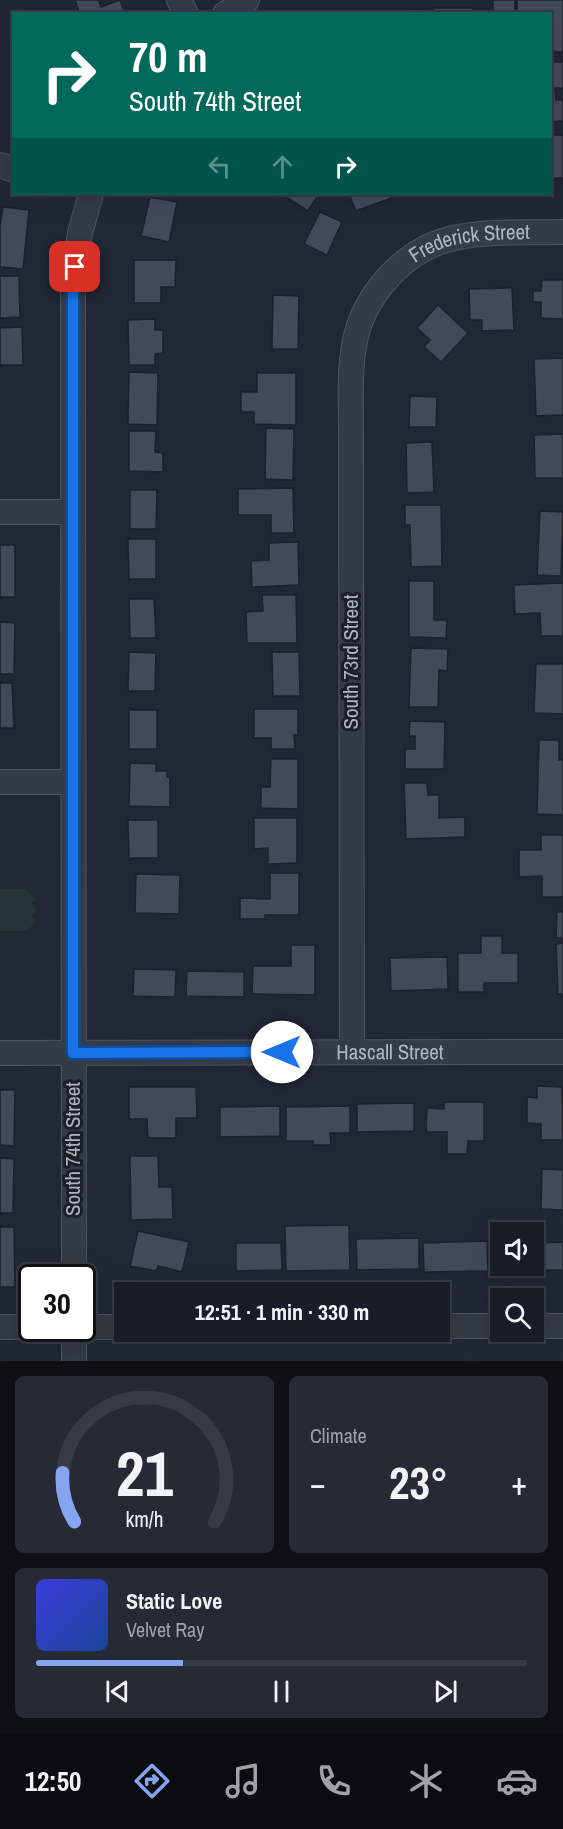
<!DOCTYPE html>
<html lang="en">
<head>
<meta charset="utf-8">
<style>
  body { margin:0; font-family:"Archivo Narrow",sans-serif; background:#262a34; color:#f1f3f6; height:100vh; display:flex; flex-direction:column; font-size:22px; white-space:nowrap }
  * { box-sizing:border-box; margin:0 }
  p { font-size:20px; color:#9fa2a8 }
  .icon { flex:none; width:33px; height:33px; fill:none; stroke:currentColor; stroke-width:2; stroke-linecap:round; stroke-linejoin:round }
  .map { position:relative; height:1361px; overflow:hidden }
  .details { display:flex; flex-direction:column; gap:15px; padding:15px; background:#0e1016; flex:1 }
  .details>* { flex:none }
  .banner { position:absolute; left:12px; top:12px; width:540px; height:183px; border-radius:0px; box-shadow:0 6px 24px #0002,0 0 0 2px #373b45; background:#00695c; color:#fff; overflow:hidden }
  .controls { position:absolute; left:490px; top:1222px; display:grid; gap:12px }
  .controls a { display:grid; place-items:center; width:54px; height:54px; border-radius:0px; background:#191d28; box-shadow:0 6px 24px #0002,0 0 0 2px #373b45; font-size:30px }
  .speed { position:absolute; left:18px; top:1264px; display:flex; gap:12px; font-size:30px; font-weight:700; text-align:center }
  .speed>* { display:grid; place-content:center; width:78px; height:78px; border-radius:50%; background:#191d28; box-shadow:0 6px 24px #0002,0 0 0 2px #373b45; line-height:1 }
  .speed .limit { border:3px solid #111; border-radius:9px; background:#fff; color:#111 }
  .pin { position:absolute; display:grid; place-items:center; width:51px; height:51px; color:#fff; margin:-26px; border-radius:12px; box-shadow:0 3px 9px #0006 }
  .me { position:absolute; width:66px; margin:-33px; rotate:270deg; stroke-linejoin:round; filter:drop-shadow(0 0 4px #0008) }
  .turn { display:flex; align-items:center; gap:21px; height:126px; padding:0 18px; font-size:27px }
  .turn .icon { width:78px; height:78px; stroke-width:2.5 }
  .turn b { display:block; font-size:42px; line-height:51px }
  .lanes { display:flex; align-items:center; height:57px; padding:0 18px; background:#0003; justify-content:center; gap:30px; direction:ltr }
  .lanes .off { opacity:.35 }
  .big { font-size:45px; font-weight:700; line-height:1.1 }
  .details .tile { flex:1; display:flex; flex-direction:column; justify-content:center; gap:9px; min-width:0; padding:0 21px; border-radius:9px; background:#262a34 }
  .details .dial { align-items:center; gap:0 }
  .dial svg { height:156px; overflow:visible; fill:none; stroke:#373b45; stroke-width:7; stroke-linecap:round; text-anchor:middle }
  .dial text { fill:#f1f3f6; stroke:none }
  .song { display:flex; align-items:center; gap:18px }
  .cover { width:72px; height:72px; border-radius:9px; background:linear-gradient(135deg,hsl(240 70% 55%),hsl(220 70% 35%)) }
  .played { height:6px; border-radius:3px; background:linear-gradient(90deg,#86a4f0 30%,#373b45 30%) }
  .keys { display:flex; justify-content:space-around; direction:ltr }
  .heat { display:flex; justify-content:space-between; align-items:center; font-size:33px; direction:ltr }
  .details .tiles { flex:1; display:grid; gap:15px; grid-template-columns:1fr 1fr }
  .tile:last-child { grid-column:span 2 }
  .trip { position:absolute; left:114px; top:1282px; width:336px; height:60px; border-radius:0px; background:#191d28; box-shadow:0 6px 24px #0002,0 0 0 2px #373b45; font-weight:700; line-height:60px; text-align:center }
  .dock { display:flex; height:96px; justify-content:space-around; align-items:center; background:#0a0c10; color:#9fa2a8 }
  .dock .icon { width:42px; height:42px }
  .dock .current { color:#86a4f0 }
  .dock b { font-size:27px; color:#f1f3f6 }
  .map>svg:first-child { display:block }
</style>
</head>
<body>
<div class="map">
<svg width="563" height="1361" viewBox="0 0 563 1361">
  <rect width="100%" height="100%" fill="#212735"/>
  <path fill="#243437" d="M0,889H26L36,899L32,903C37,908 37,911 32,917L37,922L26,931H0Z"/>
  <g fill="#424a5a" stroke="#1c212c" stroke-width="1.5">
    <path d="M75,0H98L101,7L120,0L125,14H80Z"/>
    <rect x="493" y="0" width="22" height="14"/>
    <path d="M517,0H563V52H550V14H517Z"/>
    <rect x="434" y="8" width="39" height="6"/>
    <path d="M425,9V14H370V13Z"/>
    <path d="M550,62H563V88H555L556,100H563V121L550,122Z"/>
    <rect x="550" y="135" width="13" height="43"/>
    <path d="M288,194H319L308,211L286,197Z"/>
    <path d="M349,194H402L356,211Z"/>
    <path d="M150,197L177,202L169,242L141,236Z"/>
    <path d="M3,207L29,210L23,269L0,267V226Z"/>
    <path d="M320,212L342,222L327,255L304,244Z"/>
    <path d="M134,260H176L175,287H161V303H134Z"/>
    <path d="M0,276H19L20,317L0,318Z"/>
    <path d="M542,280H563V319L541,318V302H533V291H541Z"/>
    <path d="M512,288L514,330L482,331V320H470L469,289Z"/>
    <path d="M273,295L299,296L298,349H272Z"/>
    <path d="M438,305L468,333L441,362L424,347L430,340L417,328Z"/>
    <path d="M155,319V330H163V353L155,354V365H129L128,320Z"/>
    <path d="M22,327L23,365H0V328Z"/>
    <path d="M563,358V415L536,416L534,359Z"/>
    <path d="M129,372L158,373L157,425L128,424Z"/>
    <path d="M257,373H296V425L254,424V412H241V392H257Z"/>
    <path d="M410,396L437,397L436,427H409Z"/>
    <path d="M266,428L294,429L293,480L265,479Z"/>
    <path d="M129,431H156L155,452L163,453V472L129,471Z"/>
    <path d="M563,434V478H535L534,435Z"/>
    <path d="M432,442L434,492L407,493L406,443Z"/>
    <path d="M293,488L294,533H271V515H238V489Z"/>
    <path d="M130,490H157L156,529H130Z"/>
    <path d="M405,505H441L442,566L411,567L410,525H405Z"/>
    <path d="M540,511L563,512L561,576L537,575Z"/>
    <path d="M128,539H156V579H129Z"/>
    <path d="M298,542L299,585L252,587L251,561L269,560V543Z"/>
    <rect x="0" y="545" width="15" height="52"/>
    <path d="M409,581H434V620H447L446,638L409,637Z"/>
    <path d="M563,583V636H541L540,613L515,614L514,585Z"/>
    <path d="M262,595H296L297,643H247L246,612L263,611Z"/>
    <path d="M129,599H154L156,638H130Z"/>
    <path d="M0,622L15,623L14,674H0Z"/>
    <path d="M411,648L448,649L447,671L439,670L438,707H409Z"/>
    <path d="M129,652L156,653L155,691H128Z"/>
    <path d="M272,652H299L300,696H273Z"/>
    <path d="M536,664H563V714L534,713Z"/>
    <path d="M0,683H12L14,728H0Z"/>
    <path d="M254,709H298V735H294L295,749H271V738H254Z"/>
    <rect x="129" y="710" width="28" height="39"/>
    <path d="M410,721L445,722L444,769H405V749H415V736H409Z"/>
    <path d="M539,740H559V760H563V815L537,814Z"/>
    <path d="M271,759H298V809L261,808V787H270Z"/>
    <path d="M130,763L156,764V771H167V777L170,778V807L129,806Z"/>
    <path d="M404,783H427L428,795H439V818L465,817V837L406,839Z"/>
    <path d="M254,818H297V863L268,864V848L254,849Z"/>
    <path d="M128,820H158V858H129Z"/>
    <path d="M541,835H563V897H542V876L519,877V850H541Z"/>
    <path d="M270,873H299V915H265V919H240V898L270,899Z"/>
    <path d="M136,874L180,875L179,914L135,913Z"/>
    <path d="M557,912H563V938H556Z"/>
    <path d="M481,936H502V953H518V983H484V992H458V953H481Z"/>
    <path d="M563,943V994H558L556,944Z"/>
    <path d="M291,945H315V995L252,994L253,966H291Z"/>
    <path d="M447,957L448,989L391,991L390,958Z"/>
    <path d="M134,969L176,970L175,997L133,996Z"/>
    <path d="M187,971L244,972V997L186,996Z"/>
    <path d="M537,1086L562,1087L563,1140H541V1124L527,1123V1097L537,1098Z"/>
    <path d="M129,1087H196L197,1118H176V1138H148L147,1119H129Z"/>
    <path d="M0,1090H15L14,1146L0,1145Z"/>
    <path d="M444,1102H484V1141H468L467,1154H447V1132H426L427,1108L444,1109Z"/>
    <path d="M414,1103V1131L357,1132V1104Z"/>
    <path d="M280,1106V1136L220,1137V1107Z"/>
    <path d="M350,1106V1133H330L331,1145H313V1141H286V1107Z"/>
    <path d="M130,1156H158L159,1187H172L173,1219L131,1220Z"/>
    <path d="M0,1158L14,1159L13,1213H0Z"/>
    <path d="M542,1169L563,1170V1210L541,1209Z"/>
    <path d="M349,1225L350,1270L286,1271L285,1226Z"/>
    <path d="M0,1227H14L15,1287H0Z"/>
    <path d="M138,1231L189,1242L182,1272L158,1266L156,1271L130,1266Z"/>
    <path d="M419,1238V1269L357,1270L356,1239Z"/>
    <path d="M487,1241L488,1271L424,1272L423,1243Z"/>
    <path d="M563,1242V1270H515V1266H534V1243Z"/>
    <path d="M236,1243H281L282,1270L236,1271Z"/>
  </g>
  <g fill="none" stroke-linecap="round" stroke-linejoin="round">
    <defs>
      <g id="minor">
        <path d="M179,0L186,14"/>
        <path d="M225,14L247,0"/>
        <path d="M0,165L14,170"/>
        <path d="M0,512H72"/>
        <path d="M0,782H72"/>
        <path id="s1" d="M352,1052L351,433C351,404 349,374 354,346C362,296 404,249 454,238C489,230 527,233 563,232"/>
        <path id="s2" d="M0,1053L563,1052"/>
        <path d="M74,1278L73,284L80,233L91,194"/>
        <path d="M440,1326H501"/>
        <path d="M534,1326H563"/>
        <path d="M0,1327H32"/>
        <path d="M82,1327H124"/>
        <path d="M74,1329V1361"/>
      </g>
    </defs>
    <use href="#minor" stroke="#4f5461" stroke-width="26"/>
    <use href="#minor" stroke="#343a46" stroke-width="24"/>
  </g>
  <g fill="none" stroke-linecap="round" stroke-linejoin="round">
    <defs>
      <path id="route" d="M75,267L73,284V1053L282,1052"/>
    </defs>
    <use href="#route" stroke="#114b97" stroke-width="15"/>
    <use href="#route" stroke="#1a73e8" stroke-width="10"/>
  </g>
  <g text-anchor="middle" stroke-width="6" stroke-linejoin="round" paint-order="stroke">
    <g font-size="21" fill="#aeb4c3" stroke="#1a1f2a">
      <text dy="7" stroke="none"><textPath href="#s1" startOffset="876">Frederick Street</textPath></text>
      <text transform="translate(351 662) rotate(-90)" y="7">South 73rd Street</text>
      <text dy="7" stroke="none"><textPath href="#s2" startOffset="390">Hascall Street</textPath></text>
      <text transform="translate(73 1149) rotate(-90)" y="7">South 74th Street</text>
    </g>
  </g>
</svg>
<div class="controls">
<a><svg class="icon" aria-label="sound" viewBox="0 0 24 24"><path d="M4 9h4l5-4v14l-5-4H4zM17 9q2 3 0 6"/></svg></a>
<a><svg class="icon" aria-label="search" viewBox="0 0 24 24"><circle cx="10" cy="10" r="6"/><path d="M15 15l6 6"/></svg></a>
</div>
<div class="speed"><div class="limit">30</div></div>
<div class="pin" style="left:75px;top:267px;background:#d93025"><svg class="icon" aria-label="arrive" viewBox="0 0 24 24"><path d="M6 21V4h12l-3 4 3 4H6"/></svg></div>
<svg class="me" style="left:282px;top:1052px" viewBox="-20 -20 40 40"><circle r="19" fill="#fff"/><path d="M0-13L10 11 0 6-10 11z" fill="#1a73e8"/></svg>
<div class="trip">12:51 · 1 min · 330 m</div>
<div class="banner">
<div class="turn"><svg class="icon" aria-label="right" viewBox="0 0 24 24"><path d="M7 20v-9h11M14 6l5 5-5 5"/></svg><div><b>70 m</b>South 74th Street</div></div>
<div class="lanes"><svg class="icon off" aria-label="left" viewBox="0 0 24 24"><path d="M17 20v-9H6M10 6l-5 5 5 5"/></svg><svg class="icon off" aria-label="ahead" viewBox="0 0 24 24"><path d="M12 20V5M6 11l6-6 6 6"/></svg><svg class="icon" aria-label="right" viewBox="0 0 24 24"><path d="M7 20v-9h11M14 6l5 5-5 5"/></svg></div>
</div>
</div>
<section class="details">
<div class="tiles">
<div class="tile dial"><svg viewBox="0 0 100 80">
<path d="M14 69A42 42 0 1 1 86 69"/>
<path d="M14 69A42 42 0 0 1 8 44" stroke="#86a4f0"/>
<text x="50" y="56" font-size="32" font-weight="700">21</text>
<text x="50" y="72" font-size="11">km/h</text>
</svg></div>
<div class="tile"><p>Climate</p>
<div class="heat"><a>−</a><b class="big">23°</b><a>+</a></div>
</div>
<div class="tile">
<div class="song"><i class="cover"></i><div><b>Static Love</b><p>Velvet Ray</p></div></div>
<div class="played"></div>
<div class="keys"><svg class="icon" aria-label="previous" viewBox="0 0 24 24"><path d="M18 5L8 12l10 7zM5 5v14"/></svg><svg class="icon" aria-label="pause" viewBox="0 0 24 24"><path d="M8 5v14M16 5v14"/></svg><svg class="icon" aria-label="next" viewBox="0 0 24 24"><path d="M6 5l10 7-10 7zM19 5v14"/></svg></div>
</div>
</div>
</section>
<nav class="dock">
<b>12:50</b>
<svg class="icon current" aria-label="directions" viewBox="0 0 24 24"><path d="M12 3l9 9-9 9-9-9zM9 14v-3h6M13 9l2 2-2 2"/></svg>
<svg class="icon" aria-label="music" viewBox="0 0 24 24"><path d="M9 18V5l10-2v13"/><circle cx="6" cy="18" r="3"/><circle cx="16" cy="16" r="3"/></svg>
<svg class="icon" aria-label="phone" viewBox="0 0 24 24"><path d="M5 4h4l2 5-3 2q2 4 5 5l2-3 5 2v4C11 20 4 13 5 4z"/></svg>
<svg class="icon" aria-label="climate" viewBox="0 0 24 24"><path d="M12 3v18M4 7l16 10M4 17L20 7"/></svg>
<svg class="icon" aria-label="car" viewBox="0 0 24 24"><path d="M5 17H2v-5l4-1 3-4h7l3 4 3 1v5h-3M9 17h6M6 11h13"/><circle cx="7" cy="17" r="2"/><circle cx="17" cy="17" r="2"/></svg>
</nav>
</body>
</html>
